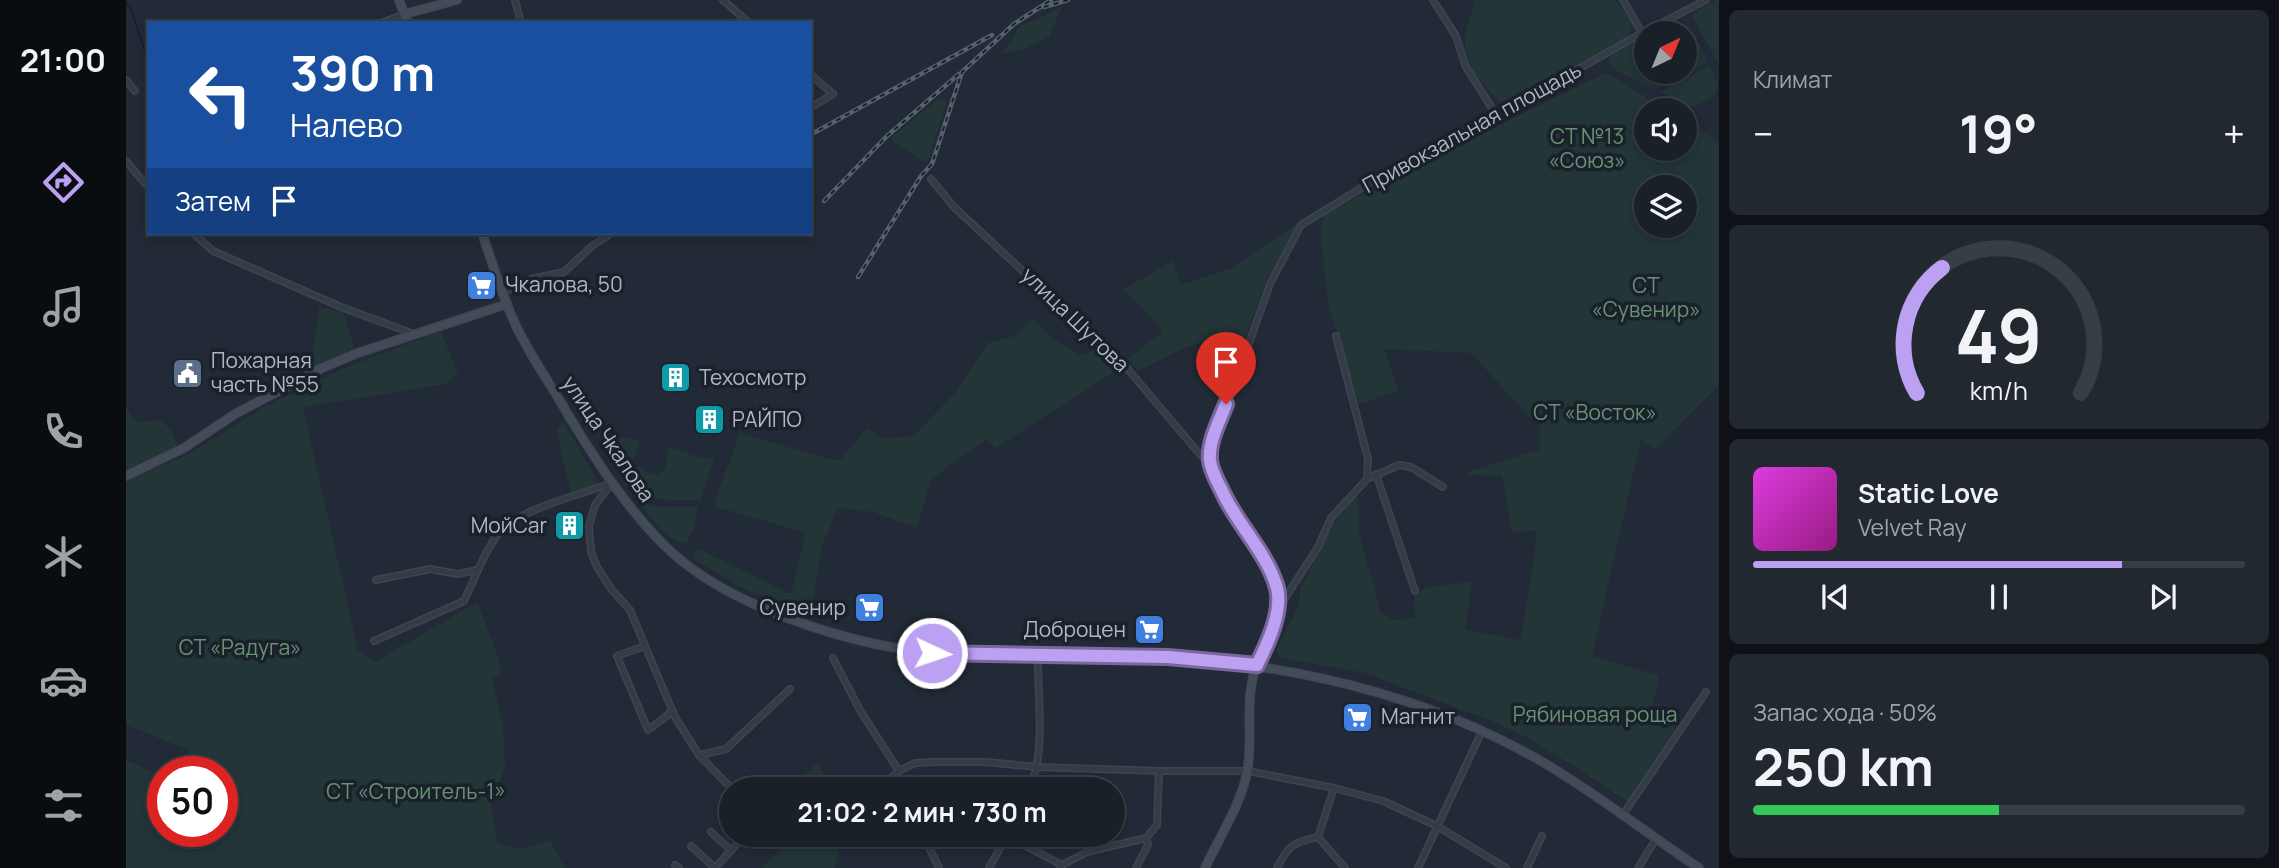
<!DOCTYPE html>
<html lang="ru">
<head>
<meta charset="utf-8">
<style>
  body { margin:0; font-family:Manrope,sans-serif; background:#222830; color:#f1f3f6; height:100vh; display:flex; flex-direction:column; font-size:26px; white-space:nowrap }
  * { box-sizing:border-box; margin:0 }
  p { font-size:23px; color:#9fa3a8 }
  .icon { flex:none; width:38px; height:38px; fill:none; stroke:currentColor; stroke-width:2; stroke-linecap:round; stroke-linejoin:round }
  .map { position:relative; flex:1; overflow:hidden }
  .panel { display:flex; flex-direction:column; gap:10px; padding:10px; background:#0e1216; width:560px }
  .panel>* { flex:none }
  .guide { position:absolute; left:21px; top:21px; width:665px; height:214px; border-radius:0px; box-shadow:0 4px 10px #0003,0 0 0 2px #373e45; background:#1a4fa0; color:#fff; overflow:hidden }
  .needle { width:46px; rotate:43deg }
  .tools { position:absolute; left:1508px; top:21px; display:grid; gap:14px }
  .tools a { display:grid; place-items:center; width:63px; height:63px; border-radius:50%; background:#192028; box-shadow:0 4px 10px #0003,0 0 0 2px #373e45; font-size:35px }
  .speed { position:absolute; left:21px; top:756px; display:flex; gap:14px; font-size:35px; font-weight:700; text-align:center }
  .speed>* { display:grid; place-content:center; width:91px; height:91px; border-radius:50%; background:#192028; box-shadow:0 4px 10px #0003,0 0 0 2px #373e45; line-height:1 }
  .speed .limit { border:10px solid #d22; background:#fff; color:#111 }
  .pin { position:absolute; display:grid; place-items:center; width:60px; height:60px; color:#fff; margin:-72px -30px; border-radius:50% 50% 50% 0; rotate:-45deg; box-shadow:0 0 7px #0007 }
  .pin .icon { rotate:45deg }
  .me { position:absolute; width:77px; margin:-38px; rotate:93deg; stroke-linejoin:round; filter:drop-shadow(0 0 5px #0008) }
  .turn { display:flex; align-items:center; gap:24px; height:147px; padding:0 28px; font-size:32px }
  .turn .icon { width:91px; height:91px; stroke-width:2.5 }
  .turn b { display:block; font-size:49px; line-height:60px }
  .then { display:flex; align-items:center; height:66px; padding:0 28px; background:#0003; gap:14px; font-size:26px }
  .big { font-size:52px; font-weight:700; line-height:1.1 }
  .panel .tile { flex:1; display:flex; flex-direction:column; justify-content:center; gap:10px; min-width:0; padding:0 24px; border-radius:10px; background:#222830 }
  .panel .dial { align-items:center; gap:0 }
  .dial svg { height:182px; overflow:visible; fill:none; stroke:#373e45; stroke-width:7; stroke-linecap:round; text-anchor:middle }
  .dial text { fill:#f1f3f6; stroke:none }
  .song { display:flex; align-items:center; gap:21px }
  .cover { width:84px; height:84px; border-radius:10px; background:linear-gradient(135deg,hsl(300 70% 55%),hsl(310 70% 35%)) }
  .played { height:7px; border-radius:4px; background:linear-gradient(90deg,#bca0f2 75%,#373e45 75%) }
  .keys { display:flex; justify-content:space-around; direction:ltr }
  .heat { display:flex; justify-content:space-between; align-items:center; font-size:38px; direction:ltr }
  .charge { height:10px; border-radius:5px; background:linear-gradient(90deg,#34c759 50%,#373e45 0) }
  .trip { position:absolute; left:593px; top:777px; width:406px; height:70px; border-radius:35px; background:#192028; box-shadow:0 4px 10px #0003,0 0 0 2px #373e45; font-weight:700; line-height:70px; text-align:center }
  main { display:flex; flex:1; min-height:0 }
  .tab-bar { display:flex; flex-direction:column; width:126px; justify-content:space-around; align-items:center; background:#0a0d10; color:#9fa3a8 }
  .tab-bar .icon { width:49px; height:49px }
  .tab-bar .on { color:#bca0f2 }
  .tab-bar b { font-size:32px; color:#f1f3f6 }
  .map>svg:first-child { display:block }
</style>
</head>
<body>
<main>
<nav class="tab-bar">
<b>21:00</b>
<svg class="icon on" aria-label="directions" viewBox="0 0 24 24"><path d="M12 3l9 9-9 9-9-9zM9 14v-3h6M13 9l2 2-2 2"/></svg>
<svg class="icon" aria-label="music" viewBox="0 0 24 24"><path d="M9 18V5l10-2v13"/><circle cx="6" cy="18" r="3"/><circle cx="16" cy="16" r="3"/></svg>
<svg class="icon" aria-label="phone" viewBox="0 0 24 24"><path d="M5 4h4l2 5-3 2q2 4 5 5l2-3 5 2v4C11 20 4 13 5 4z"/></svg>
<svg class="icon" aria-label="climate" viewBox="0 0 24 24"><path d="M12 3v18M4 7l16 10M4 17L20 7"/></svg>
<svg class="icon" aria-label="car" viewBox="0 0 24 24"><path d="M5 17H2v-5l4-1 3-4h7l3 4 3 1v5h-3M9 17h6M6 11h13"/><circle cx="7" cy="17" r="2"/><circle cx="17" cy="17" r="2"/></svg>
<svg class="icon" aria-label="filters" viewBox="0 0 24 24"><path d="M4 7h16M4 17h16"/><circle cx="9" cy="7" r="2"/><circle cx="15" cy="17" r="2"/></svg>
</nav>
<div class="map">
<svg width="1593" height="868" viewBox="0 0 1593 868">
  <rect width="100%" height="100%" fill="#212a36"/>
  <g fill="#233537" fill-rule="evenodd">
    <path d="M1349,0H1490L1504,21L1506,30L1501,37L1379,106C1361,91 1341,69 1339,45C1338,31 1346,13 1349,0Z"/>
    <path d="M1590,0H1593V65L1566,16L1568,12Z"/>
    <path d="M936,7L923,37L898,49L876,54L893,27Z"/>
    <path d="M1542,23C1560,23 1578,45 1581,62L1529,90L1489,70L1483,63V57L1521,36V72H1559V33H1525Z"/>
    <path d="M1584,65L1592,85L1590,94C1562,113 1563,106 1534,92Z"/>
    <path d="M1480,73L1541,110H1521V149H1559V121L1593,141V385L1530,449L1515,439L1466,656L1532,675V685L1525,712L1554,723L1502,801L1495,798L1446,765L1407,741L1366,721L1239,673L1155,658L1150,651L1174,602V590C1187,566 1210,509 1232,496L1233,533L1255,613L1269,620L1289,618L1288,594C1304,584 1327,584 1346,582L1339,630L1395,640L1411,536L1407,530L1386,533L1376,476L1344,475L1341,472L1413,450L1415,412L1405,419L1345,353L1258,349L1273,390L1233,405L1202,303L1194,229L1197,220V215C1291,167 1385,118 1480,73ZM1521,187H1559V226H1521Z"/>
    <path d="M813,98L821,101L803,159L797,162L764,139Z"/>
    <path d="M1173,223L1140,281L1107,370L1106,359L1090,338L1058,348L1012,371L1002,359L1037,331L998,289L1047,261L1055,285L1106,268Z"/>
    <path d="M193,307L217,313L229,350L185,369Z"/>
    <path d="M907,318L925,338L954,355L962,353L972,344L995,367L870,448L861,439L805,479L791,528L747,512L712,507L696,546L685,615L620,590L567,559L571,548L665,594L680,533L587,506L614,433L707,460L715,459L741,428L758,439L787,436L828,394L862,343L889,336Z"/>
    <path d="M315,331L332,374L320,384L177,407L232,650L249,662L351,602L371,653L375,675L366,677L377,726L379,767L365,807L372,844L395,849L424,840L439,868H0V760L37,776V831H96V772H57L63,750L0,725V481L63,454L138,407L218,368Z"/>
    <path d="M0,406L5,416L13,423C37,415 44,425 52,447L0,471Z"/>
    <path d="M438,423L473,484L445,495L430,428Z"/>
    <path d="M473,430L514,441L506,462L497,468L483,453Z"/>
    <path d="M543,447L569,456L588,459L575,500C550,500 515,503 497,483L513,466L525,474H533L539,468Z"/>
    <path d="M512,502L532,507H572L568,527L561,543C542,544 524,515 512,502Z"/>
    <path d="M692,763L704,789H660Z"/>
    <path d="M650,835H713V854L708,868H636L655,848Z"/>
  </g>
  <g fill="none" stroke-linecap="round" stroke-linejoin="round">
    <path stroke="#162133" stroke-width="2" d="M0,3L5,9L23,64"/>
    <defs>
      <g id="street">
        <path d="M389,0L395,23"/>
        <path d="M597,0L623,23"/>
        <path d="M1307,0L1330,36L1340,67L1371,116"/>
        <path d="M1497,0L1516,33"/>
        <path d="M255,23L279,14"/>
        <path d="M684,74L707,94L684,108"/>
        <path d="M0,80L9,91"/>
        <path d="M0,161L23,188"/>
        <path d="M805,179L828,207L1000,367L1083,465"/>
        <path d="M67,233L87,251L215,307L288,334"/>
        <path d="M376,293L405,279L438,272L466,246L486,233"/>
        <path d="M1210,336L1242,459L1241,479"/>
        <path d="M1250,474L1289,591"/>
        <path d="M486,483L469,505L463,526L465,552L471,567L486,590L504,610L549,717L573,755L606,789"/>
        <path d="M250,580L304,569L332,574L352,570C358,557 364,543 374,532C394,509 453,495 483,484"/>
        <path d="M1152,609C1151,564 1114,529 1095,490C1090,477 1084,467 1084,453L1144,284L1175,225L1260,173L1362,120L1516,33L1580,0"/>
        <path d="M248,641L338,601L352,570"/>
        <path d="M519,646L491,656L522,730L547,711"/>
        <path d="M707,658L735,712L773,771L766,777L773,789"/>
        <path d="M1131,665L1138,651L1152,609L1192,547L1205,518L1241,479L1273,465L1285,467L1317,487"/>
        <path d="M573,755L600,749L664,689"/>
        <path d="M773,771L789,763L809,762H860L911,767L1033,771H1122L1208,788L1257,801L1311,826L1380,868"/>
        <path d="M903,789C921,752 911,696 912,655"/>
        <path d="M1496,816L1580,692"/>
        <path d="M585,832L605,850"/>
        <path d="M797,835L813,868"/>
        <path d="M879,835L936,865L934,868"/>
        <path d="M1192,837L1219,868"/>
        <path d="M565,846L589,868"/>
        <path d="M549,865L553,868"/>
        <path d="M936,865L961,852L1020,838"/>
        <path d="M589,868L619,835"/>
        <path d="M863,868L881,835"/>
        <path d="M1010,868L1022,845L1020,838L1031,825L1033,771"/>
        <path d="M1151,868C1162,846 1167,842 1192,837L1208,788"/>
        <path d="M1292,868L1356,731"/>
        <path d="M1401,868L1416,836"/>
        <path d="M1512,868L1530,839"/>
      </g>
      <g id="secondary">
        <path d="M273,0L282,23"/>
        <path d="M279,14L331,0"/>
        <path d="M356,233C367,265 377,299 392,330C406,358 425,385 441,413C469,459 499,506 537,544C598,606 723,645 808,653C850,657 892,655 934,655C1023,656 1112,659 1199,679C1275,696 1352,724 1420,764C1472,795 1522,834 1573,868"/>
        <path d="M0,476L58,448L109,414L196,368L232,353L381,304"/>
        <path d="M1079,868C1093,838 1114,806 1121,773C1128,738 1117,699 1131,665"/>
      </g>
    </defs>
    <use href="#street" stroke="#3e4550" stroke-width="8"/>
    <use href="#secondary" stroke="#3e4550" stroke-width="10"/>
    <use href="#street" stroke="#343c47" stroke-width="5"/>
    <use href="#secondary" stroke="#434b59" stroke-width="8"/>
    <defs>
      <g id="rail">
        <path d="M918,7L942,0"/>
        <path d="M684,135L866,35"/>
        <path d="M698,201L761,136L833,74"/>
        <path d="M732,277L795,176L806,164L836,72L888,24L925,0"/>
      </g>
    </defs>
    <use href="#rail" stroke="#57606e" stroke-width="4.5"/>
    <use href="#rail" stroke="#1a212b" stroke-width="2" stroke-dasharray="5" stroke-linecap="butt"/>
  </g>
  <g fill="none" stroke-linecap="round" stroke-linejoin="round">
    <defs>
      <path id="route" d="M806,653L1042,657L1131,665C1141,645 1157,612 1151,588C1142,555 1113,526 1098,495C1093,484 1085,472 1084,460C1082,442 1094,420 1100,404"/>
    </defs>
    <use href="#route" stroke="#7a689d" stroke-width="18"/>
    <use href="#route" stroke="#bca0f2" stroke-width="12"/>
  </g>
  <defs>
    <symbol id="supermarket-square" viewBox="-11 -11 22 22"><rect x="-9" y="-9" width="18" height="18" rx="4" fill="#3f7fe0" stroke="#1a212b"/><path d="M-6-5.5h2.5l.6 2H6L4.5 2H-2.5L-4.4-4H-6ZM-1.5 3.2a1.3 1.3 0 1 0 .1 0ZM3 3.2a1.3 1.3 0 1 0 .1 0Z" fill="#fff"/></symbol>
    <symbol id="civic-square" viewBox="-11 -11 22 22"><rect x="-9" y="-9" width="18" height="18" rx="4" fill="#5c6f8a" stroke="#1a212b"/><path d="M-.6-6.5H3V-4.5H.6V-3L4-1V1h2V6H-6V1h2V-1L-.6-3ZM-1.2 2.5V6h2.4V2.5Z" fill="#fff"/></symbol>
    <symbol id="building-square" viewBox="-11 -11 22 22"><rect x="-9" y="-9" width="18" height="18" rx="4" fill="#0f9aa8" stroke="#1a212b"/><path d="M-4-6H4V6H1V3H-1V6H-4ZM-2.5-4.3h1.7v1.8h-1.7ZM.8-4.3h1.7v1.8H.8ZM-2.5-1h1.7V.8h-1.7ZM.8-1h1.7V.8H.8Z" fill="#fff"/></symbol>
  </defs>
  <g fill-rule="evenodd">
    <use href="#supermarket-square" x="338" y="268" width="35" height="35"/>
    <use href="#civic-square" x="44" y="356" width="35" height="35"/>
    <use href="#building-square" x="532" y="360" width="35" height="35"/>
    <use href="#building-square" x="566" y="402" width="35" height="35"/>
    <use href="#building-square" x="426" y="508" width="35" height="35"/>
    <use href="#supermarket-square" x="726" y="590" width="35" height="35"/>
    <use href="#supermarket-square" x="1006" y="612" width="35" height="35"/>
    <use href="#supermarket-square" x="1214" y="700" width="35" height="35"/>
  </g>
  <g text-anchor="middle" stroke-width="7" stroke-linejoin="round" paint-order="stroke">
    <g font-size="21" fill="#afb7c3" stroke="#1a212b">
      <text transform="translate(1346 128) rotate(-29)" y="7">Привокзальная площадь</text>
      <text transform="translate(949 320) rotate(44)" y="7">улица Шутова</text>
      <text transform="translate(482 439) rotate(56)" y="7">улица Чкалова</text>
    </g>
    <g font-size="21" fill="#689272" stroke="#1a212b">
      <text x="1461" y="144">СТ №13<tspan x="1461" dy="24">«Союз»</tspan></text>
      <text x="1520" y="293">СТ<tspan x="1520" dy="24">«Сувенир»</tspan></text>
      <text x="1469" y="420">СТ «Восток»</text>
      <text x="114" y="655">СТ «Радуга»</text>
      <text x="1469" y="722">Рябиновая роща</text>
      <text x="290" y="799">СТ «Строитель-1»</text>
    </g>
    <g font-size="21" fill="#afb7c3" stroke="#1a212b" text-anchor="start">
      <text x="379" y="292">Чкалова, 50</text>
      <text x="85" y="368">Пожарная<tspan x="85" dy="24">часть №55</tspan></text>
      <text x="573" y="385">Техосмотр</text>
      <text x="606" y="427">РАЙПО</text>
      <text x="421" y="533" text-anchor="end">МойCar</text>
      <text x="720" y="615" text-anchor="end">Сувенир</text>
      <text x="1000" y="637" text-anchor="end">Доброцен</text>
      <text x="1255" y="724">Магнит</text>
    </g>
  </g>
</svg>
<div class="tools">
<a><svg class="needle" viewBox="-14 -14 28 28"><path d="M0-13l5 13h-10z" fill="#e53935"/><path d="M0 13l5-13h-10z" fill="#9fa3a8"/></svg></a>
<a><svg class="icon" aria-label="sound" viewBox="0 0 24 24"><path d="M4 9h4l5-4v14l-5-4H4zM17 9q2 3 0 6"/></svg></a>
<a><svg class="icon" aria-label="layers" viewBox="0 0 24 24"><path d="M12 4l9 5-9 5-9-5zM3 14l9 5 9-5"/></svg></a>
</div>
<div class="speed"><div class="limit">50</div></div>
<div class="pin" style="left:1100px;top:404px;background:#d93025"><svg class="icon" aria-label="arrive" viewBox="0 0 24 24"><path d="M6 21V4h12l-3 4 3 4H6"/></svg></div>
<svg class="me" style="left:806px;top:653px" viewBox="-20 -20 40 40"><circle r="17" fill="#bca0f2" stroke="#fff" stroke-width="3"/><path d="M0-11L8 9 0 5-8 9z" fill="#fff"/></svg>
<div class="trip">21:02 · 2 мин · 730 m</div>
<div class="guide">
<div class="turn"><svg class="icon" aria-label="left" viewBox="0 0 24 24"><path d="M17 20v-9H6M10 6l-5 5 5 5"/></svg><div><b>390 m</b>Налево</div></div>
<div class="then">Затем<svg class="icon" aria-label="arrive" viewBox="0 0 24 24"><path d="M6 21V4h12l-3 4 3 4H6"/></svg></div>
</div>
</div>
<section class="panel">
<div class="tile"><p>Климат</p>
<div class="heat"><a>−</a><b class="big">19°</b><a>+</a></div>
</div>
<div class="tile dial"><svg viewBox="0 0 100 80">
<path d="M14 69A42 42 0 1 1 86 69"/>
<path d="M14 69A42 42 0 0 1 25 14" stroke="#bca0f2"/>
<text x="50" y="56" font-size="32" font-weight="700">49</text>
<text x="50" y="72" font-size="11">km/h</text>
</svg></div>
<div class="tile">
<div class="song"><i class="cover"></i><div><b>Static Love</b><p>Velvet Ray</p></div></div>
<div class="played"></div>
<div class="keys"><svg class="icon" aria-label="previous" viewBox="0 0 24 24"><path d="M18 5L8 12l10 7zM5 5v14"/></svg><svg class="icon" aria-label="pause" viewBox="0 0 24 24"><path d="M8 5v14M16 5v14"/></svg><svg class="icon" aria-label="next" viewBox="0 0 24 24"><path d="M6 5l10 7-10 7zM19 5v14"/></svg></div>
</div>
<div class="tile"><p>Запас хода · 50%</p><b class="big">250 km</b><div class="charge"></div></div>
</section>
</main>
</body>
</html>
